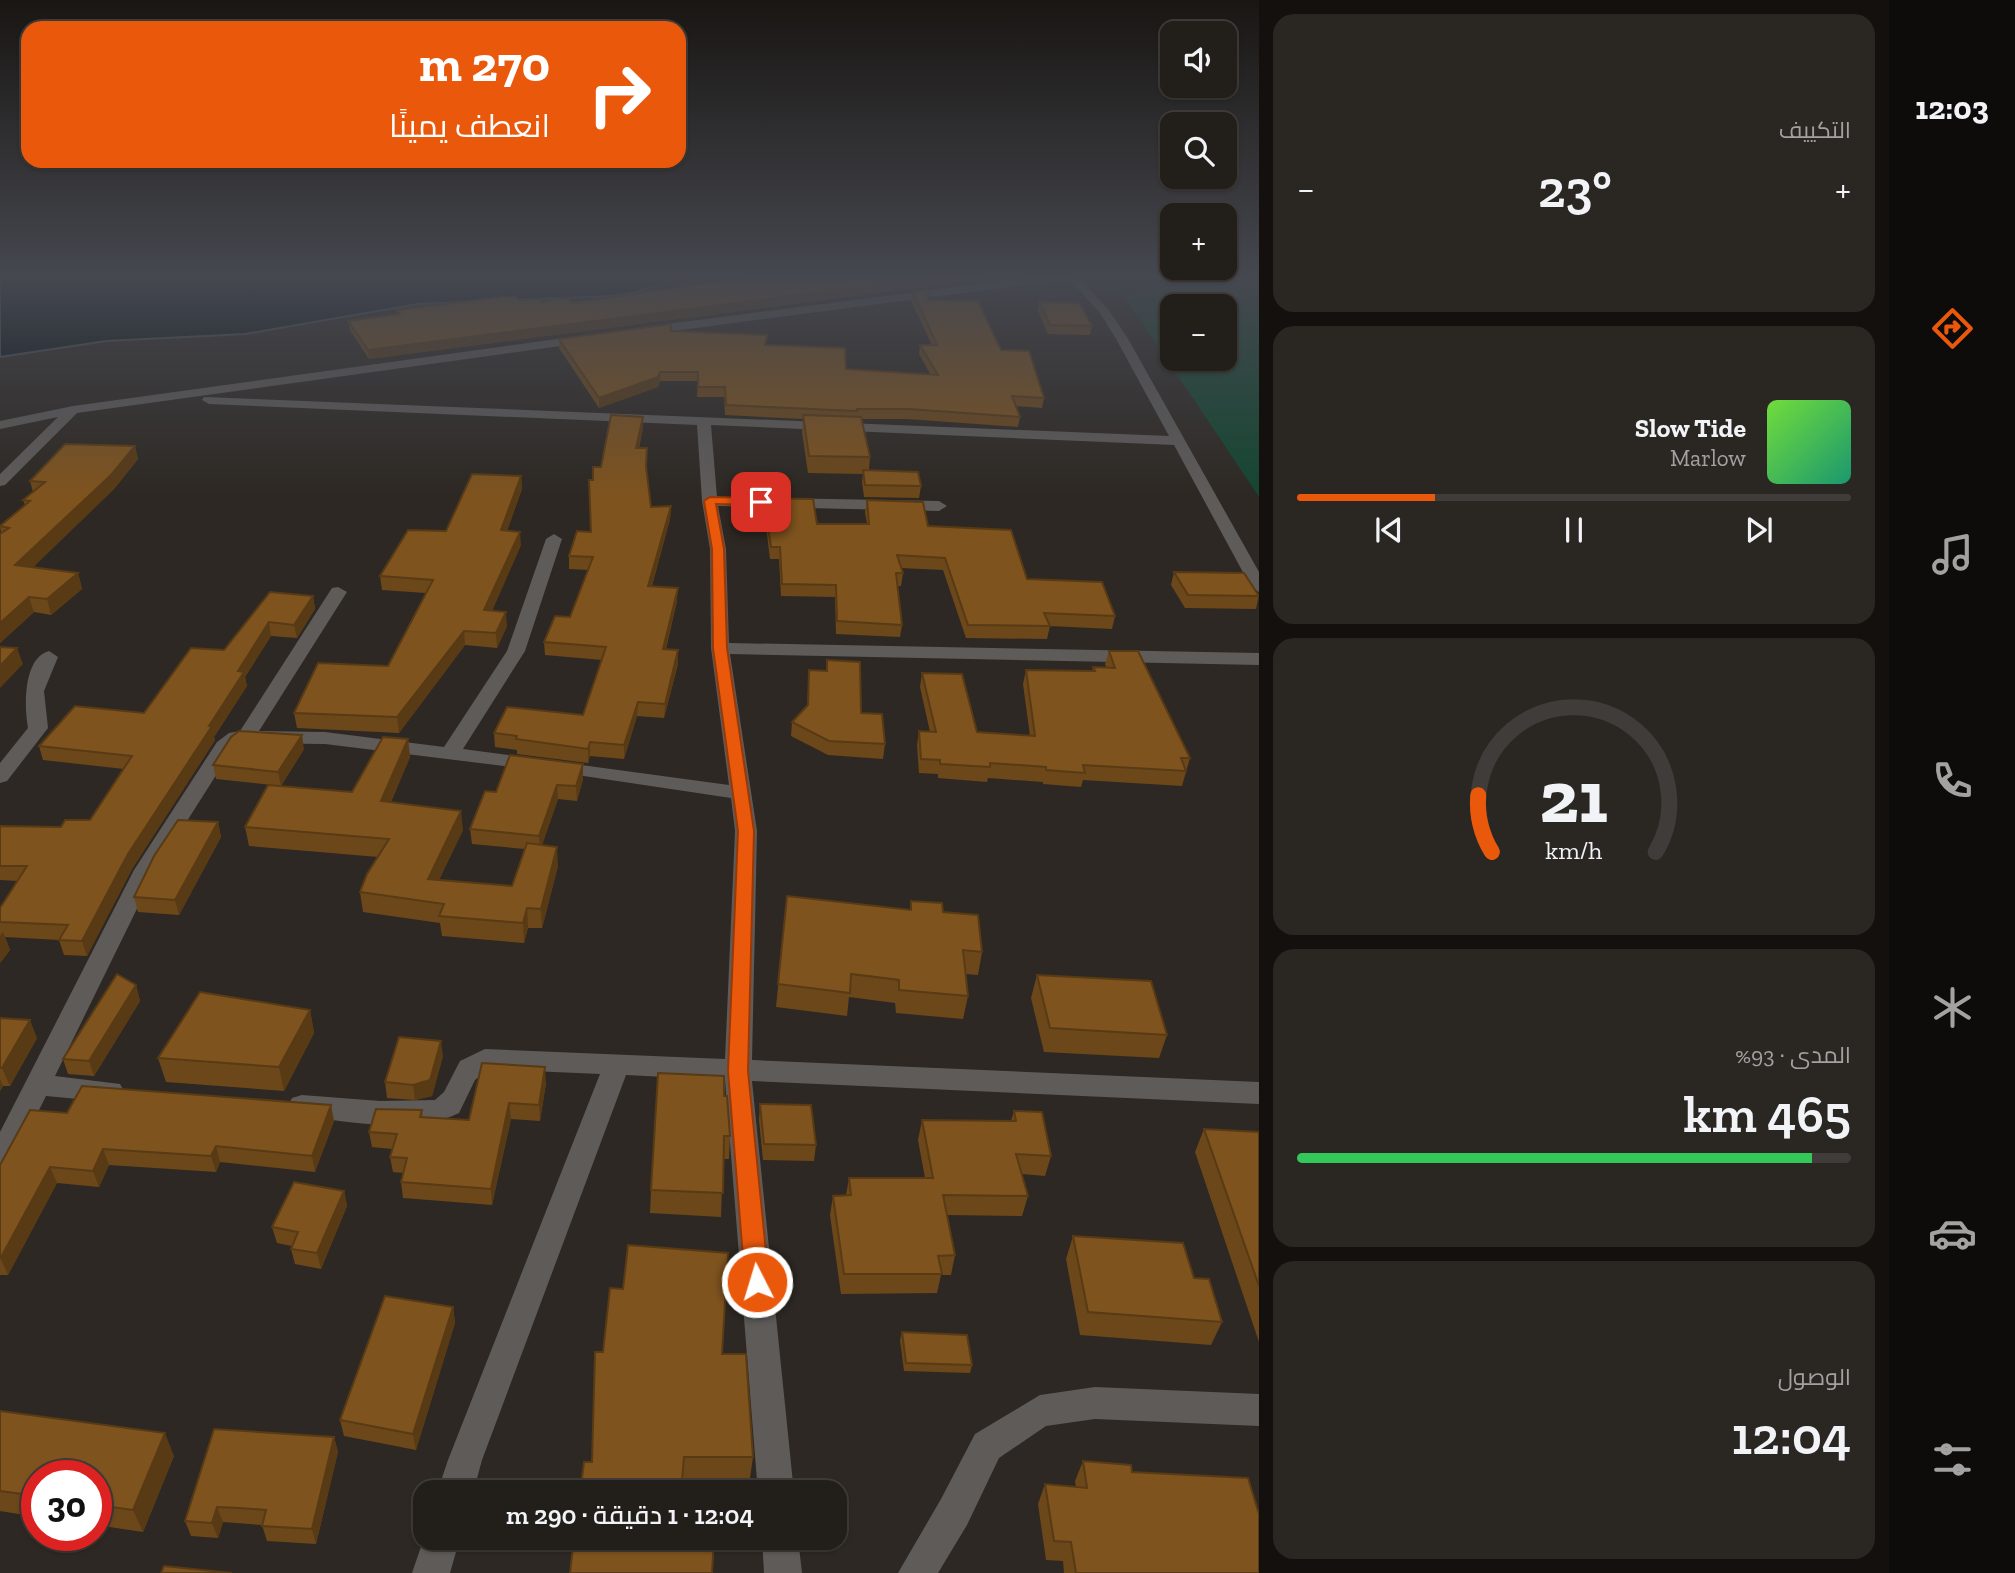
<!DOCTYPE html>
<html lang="ar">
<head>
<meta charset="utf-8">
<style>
  body { margin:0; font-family:"Zilla Slab",Cairo,serif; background:#2a2723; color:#f1f3f6; direction:rtl; height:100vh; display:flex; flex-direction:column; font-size:26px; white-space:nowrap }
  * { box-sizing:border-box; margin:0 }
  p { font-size:23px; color:#a2a2a2 }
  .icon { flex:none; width:38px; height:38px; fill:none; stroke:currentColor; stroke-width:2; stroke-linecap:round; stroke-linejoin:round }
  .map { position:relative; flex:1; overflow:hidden; direction:ltr }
  .drawer { display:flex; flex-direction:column; gap:14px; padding:14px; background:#13100e; width:630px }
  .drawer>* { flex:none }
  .hud { position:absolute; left:21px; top:21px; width:665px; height:147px; border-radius:21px; box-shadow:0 2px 5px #0004,0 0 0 2px #3f3c39; direction:rtl; background:#ea580c; color:#fff; overflow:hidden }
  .controls { position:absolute; left:1160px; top:21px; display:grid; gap:14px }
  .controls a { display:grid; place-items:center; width:77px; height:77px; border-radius:14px; background:#221e1a; box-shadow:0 2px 5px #0004,0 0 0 2px #3f3c39; font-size:35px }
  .speed { position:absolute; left:21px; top:1460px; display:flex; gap:14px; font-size:35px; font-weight:700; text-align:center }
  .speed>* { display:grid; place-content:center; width:91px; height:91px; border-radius:50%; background:#221e1a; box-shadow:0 2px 5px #0004,0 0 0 2px #3f3c39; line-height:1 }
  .speed .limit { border:10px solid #d22; background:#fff; color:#111 }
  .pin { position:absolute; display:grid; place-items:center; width:60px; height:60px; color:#fff; margin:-30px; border-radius:14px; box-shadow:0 4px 10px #0006 }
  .me { position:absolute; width:77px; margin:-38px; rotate:355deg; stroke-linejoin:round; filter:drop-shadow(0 0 5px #0008) }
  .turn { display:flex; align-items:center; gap:24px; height:147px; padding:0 21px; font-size:32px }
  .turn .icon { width:91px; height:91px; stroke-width:2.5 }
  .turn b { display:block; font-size:49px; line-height:60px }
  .big { font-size:52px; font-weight:600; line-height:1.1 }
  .drawer .widget { flex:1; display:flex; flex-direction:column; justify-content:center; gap:10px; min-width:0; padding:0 24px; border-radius:21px; background:#2a2723 }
  .drawer .dial { align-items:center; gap:0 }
  .dial svg { height:182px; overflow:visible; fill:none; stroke:#3f3c39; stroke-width:7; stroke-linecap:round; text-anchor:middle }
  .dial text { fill:#f1f3f6; stroke:none }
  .song { display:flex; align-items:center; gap:21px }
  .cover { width:84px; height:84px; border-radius:10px; background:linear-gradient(135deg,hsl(100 70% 55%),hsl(160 70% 35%)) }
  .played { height:7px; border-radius:4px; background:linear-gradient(90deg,#ea580c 25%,#3f3c39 25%) }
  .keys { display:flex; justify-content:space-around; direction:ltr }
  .heat { display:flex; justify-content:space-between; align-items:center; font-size:38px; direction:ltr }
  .charge { height:10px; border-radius:5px; background:linear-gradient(90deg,#34c759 93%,#3f3c39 0) }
  .trip { position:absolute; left:413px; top:1480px; width:434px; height:70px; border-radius:21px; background:#221e1a; box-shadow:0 2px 5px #0004,0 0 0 2px #3f3c39; font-weight:600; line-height:70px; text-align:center; direction:rtl }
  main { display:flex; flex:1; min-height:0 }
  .dock { display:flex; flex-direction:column; width:126px; justify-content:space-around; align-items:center; background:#0e0c0a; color:#a2a2a2 }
  .dock .icon { width:49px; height:49px }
  .dock .current { color:#ea580c }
  .dock b { font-size:32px; color:#f1f3f6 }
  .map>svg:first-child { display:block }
</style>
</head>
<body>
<main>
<nav class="dock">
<b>12:03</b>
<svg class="icon current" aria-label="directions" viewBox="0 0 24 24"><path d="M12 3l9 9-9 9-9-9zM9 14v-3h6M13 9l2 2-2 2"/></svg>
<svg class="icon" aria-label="music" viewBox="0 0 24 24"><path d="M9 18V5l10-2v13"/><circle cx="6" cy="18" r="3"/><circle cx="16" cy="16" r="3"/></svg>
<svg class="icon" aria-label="phone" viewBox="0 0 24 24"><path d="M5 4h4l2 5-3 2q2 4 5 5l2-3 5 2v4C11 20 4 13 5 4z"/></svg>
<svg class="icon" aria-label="climate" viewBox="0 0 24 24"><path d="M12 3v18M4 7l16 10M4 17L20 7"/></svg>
<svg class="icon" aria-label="car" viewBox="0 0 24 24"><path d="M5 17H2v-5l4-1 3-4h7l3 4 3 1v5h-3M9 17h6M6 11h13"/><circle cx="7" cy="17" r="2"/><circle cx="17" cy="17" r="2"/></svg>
<svg class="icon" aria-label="filters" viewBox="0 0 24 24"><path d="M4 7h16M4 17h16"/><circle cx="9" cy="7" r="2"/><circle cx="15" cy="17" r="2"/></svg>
</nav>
<section class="drawer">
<div class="widget"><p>التكييف</p>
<div class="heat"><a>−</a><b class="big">23°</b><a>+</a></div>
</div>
<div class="widget">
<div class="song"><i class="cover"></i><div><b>Slow Tide</b><p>Marlow</p></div></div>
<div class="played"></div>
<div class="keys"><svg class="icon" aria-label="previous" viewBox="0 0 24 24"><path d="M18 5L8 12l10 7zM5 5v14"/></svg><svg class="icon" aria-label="pause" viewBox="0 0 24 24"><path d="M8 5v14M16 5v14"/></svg><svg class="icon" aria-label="next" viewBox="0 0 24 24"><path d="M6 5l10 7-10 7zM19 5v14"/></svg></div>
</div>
<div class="widget dial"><svg viewBox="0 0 100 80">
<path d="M14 69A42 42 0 1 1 86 69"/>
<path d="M14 69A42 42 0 0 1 8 44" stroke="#ea580c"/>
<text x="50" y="56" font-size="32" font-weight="700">21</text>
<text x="50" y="72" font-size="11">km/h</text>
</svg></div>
<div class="widget"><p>المدى · 93%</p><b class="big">465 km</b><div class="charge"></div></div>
<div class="widget"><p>الوصول</p><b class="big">12:04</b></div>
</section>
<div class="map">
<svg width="1259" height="1573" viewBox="0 0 1259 1573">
  <rect width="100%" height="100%" fill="#2d2823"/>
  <path fill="#144631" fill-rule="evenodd" d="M1238,275H1259V497L1123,294ZM1172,306H1225V359H1172Z"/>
  <path fill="#061318" stroke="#4a5254" stroke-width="2" d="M0,275H686L637,292L612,296L418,304L245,334L106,341L0,357Z"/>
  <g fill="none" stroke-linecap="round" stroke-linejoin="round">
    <g fill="#5e5b59" fill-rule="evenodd">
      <path d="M1050,275H1082L1079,278L1108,309L1127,337L1259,572V592L1251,587L1174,445L711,425L717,497L939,501L947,506L939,511L718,506L726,549L729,643L1259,653V665L730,654L757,831L752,1060L1259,1082V1104L752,1081L794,1493H758L725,1080L626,1075L482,1460L473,1493H437L448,1460L600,1074L488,1069L475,1080L459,1113C413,1135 351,1121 302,1117L292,1114L288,1106L292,1098L302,1095L380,1101L435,1100L444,1092L460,1061L485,1049L725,1059L735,831L731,798L577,775L325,744L241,743L232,750L156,870L55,1076L120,1084L124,1091L120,1098L110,1102L46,1096L10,1168L0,1172V1132L134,870L217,742L229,733L240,731L332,588L338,587L347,592L259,731L325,732L444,747L507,651L546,539L554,534L562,539L525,651L463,749L729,785L711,648L710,549L702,501L697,425L209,404L202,400L204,397L1169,436L1115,337L1100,313L1069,279L643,335L637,331L643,327Z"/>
      <path d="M586,335L590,336V342L77,413L5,485L0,486V474L58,417L0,429V421L73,406Z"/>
      <path d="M49,651L58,657L44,691L48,728L7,781L0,783V763L28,728C24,707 23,658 49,651Z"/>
      <path d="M1095,1387L1259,1394V1426L1095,1419L1046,1426L999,1458L967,1525L938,1573H898L941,1499L975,1434L1040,1395Z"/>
      <path d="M425,1535V1538H460L450,1573H412Z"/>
      <path d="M762,1538H798L802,1573H764Z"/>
    </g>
  </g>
  <g fill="#6c471a">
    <path d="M765,275H1015L369,359L350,330L348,321L397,314V310L520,301L572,303L681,288V286L765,278Z"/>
    <path d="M913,292L928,300L1001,350L1044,398L1042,408L1016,406L1020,417L1018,427L907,419H861L870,457L869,470L921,486L919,498L864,497L862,482L863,474L808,473L802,432L803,419L725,415L724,397H697L698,381H660L658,387L599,408L559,348V339L671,331L766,345L846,369L930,374L919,354L920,345H932L911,301Z"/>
    <path d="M1039,302L1092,326L1090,335L1048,334L1038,311Z"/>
    <path d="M643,417V428L639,448L646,470L651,507L671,506L670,519L652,586L677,601L666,649L678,664L664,718L637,716L624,759L590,756L588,763L517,754V750L495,747L494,733L583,715L602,660L545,655L544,642L570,617L588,570L569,569V556L591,532L593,467H601Z"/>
    <path d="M135,446L138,459L114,489L33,567L78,573L82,589L51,615L34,612L0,643V534L1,533L0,526L25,505L23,500L33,492L30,481Z"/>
    <path d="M521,476L522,489L507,531L521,545L492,610L507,626L497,648L465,645L399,733L297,728L294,713L388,666L426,593L382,590L380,576L446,531Z"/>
    <path d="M764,498L817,524H867L865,512L867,500L928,526L1027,579L1115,616L1112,629L1050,626L1047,639L966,638L943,570L901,568L903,573L901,586H897L902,625L900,637L836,634L835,597L781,596L779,559H770L764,510Z"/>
    <path d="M1174,572L1259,595L1256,609L1185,608L1171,585Z"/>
    <path d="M313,596L315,609L297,638L271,636L245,677L247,686L214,737L215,740L132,869L87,956L64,955L59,940L5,937L10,950L0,963V908L18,881L0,880V826L61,827L90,820L124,769L43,760L39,746L144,713L224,650Z"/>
    <path d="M1109,651L1190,758L1182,786L1083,780L1081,787L1043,784V782L988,778L987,782L938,778V774L919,773L917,745L919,731L930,732L920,687L922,673L977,732L1030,736L1023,684L1026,670L1092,671L1093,667H1106L1105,664Z"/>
    <path d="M827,660L861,713L885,744L883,759L828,755L791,736L792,722L807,706L809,670L826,671Z"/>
    <path d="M408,739L410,757L391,802L463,830L439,880L512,886L525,849L472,844L470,829L496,792L583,779L577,801L558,799L542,845L558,866L542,928H528L524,943L442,936L440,923L363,912L360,892L378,857L249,846L245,827L352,792Z"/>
    <path d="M304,749L281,786L216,779L213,765Z"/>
    <path d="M218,822L221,837L179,915L138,912L134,897Z"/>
    <path d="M787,896L910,910L911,901L943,912L982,952L978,975L966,974L968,996L963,1019L896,1013L895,1003L849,997L847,1016L776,1007Z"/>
    <path d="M1037,975L1167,1035L1159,1058L1044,1052L1031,998Z"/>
    <path d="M136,985L140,1001L94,1076L68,1074L63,1059Z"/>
    <path d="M310,1010L314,1033L284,1091L166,1082L158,1058Z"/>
    <path d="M0,1018L37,1038L10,1086H3L0,1091Z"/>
    <path d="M443,1056L432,1096L415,1100L387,1098L385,1082Z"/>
    <path d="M546,1083L540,1121L511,1119L492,1205L403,1198L401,1182L403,1173L393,1172L390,1157L392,1149L372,1147L369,1132L422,1110L423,1117L469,1120Z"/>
    <path d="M724,1096L730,1136L729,1159H723L721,1217L650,1213L651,1190Z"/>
    <path d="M760,1104L816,1145L814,1161L763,1160L759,1120Z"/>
    <path d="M1014,1111L1051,1156L1045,1176L1022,1174L1028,1196L1022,1216L947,1215L955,1255L951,1275H941L937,1293L841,1294L830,1215L833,1196L846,1195L849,1178H925L918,1140L922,1120L1011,1121Z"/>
    <path d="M67,1113L334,1121L315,1172L220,1162L216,1172L109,1165L99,1187L57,1183L8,1275H0V1165Z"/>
    <path d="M1204,1129L1259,1132V1342L1195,1152Z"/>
    <path d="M344,1191L347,1206L321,1269L295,1264L291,1249L292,1246L277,1243L272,1227Z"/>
    <path d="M1073,1236L1194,1278L1222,1322L1211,1345L1080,1335L1066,1259Z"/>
    <path d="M453,1307L455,1323L416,1450L344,1436L340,1420Z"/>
    <path d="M902,1332L972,1365L970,1373L904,1371L900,1340Z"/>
    <path d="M722,1354L753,1457L750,1478H683L592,1462Z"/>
    <path d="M0,1411L174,1456L143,1532L96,1525V1475H37V1517L0,1511Z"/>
    <path d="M334,1437L338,1452L316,1544L267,1541L262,1525L223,1522L218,1538L191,1536L185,1521Z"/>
    <path d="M1083,1461L1132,1472L1259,1573H1064L1063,1561L1046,1560L1038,1504L1045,1484L1076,1487L1075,1481Z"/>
  </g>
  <g fill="#583a15">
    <path d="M952,275H1015L369,359L368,350Z"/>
    <path d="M660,372V381L658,387L599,408V398Z"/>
    <path d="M643,417V428L636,460V448Z"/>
    <path d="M135,446L138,459L114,489L20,580L15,565Z"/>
    <path d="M521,476L522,489L502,544L501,530Z"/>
    <path d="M671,506L670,519L648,599V586Z"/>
    <path d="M520,532L521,545L486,625L484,610Z"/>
    <path d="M78,573L82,589L51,615L47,599Z"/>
    <path d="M678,588L677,601L662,663L663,649Z"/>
    <path d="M313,596L315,609L297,638L294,625Z"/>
    <path d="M29,597L34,612L0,643V623Z"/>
    <path d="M506,612L507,626L497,648L496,633Z"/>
    <path d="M269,622L271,636L245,677L247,686L214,737L215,740L132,869L87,956L82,941L128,854L209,726L238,671Z"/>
    <path d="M464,631L465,645L399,733L397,717Z"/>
    <path d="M17,648L23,664L0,688V666Z"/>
    <path d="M678,650V664L664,718L665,704Z"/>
    <path d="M638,702L637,716L624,759V745Z"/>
    <path d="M302,735L304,749L281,786L278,772Z"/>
    <path d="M408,739L410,757L383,819L381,801Z"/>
    <path d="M590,742V756L588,763V749Z"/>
    <path d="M583,764V779L577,801L576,786Z"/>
    <path d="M557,785L558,799L540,851L539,836Z"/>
    <path d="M461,811L463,830L430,898L428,879Z"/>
    <path d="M218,822L221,837L179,915L175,900Z"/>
    <path d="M557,847L558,866L542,928L541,909Z"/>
    <path d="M527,908L528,928L524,943L523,923Z"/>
    <path d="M3,932L10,950L0,963V936Z"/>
    <path d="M136,985L140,1001L94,1076L89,1061Z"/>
    <path d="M310,1010L314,1033L284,1091L279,1067Z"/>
    <path d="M30,1020L37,1038L10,1086L2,1068Z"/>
    <path d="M441,1041L443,1056L432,1096L415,1100L413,1085Z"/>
    <path d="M545,1067L546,1083L540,1121L539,1105Z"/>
    <path d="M0,1079L3,1086L0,1091Z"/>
    <path d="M509,1103L511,1119L492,1205L491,1189Z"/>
    <path d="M331,1105L334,1121L315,1172L312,1156Z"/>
    <path d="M216,1146L220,1162L216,1172L211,1156Z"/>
    <path d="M103,1149L109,1165L99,1187L93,1171Z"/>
    <path d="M50,1167L57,1183L8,1275L1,1259Z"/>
    <path d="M344,1191L347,1206L321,1269L317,1253Z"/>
    <path d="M453,1307L455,1323L416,1450L413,1434Z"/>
    <path d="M165,1433L174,1456L143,1532L133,1510Z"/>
    <path d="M334,1437L338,1452L316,1544L312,1529Z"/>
    <path d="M217,1507L223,1522L218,1538L212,1523Z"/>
  </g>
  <g fill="#7e531e" stroke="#583a15" stroke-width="2">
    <path d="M767,275H952L368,350L348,321L400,314L397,310L503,297H515L520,301L538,299L542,302L567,298L572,303L683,287L681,286L770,277Z"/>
    <path d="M928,290V300L978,301L1001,350L1029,351L1044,398L1012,396L1020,417L909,409H857V411L726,405L725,387H698V372H660L658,377L599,398L559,339L671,324V331L767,335L765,345L845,348L846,369L938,375L920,345H937L913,292Z"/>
    <path d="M1039,302L1079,303L1092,326L1050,325Z"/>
    <path d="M611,415L643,417L636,448H647L646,466L651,507L671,506L648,586L678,588L663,649L678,650L665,704L638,702L624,745L590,742L588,749L516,739L517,736L494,733L507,707L583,715L606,647L544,642L555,616L570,617L593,557L569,556L577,531L591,532L589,480H593V467H601Z"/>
    <path d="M803,415L861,417L870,457L809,456Z"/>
    <path d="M65,444L135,446L111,475L15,565L78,573L47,599L29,597L0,623V534L9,528L0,526L30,501L23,500L45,482L30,481Z"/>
    <path d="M863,470L918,472L921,486L865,485Z"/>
    <path d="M472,474L521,476L501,530L520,532L484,610L506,612L496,633L464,631L397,717L294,713L318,663L388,666L433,580L380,576L408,530L446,531Z"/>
    <path d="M764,498L813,499L817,524H869L867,500L923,502L928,526L1011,530L1027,579L1102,582L1115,616L1044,613L1050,626L968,625L945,558L897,555L903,573H896L902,625L837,621L836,585L782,584L780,547H771Z"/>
    <path d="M1174,572L1244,573L1259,596L1188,595Z"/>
    <path d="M270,592L313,596L294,625L269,622L238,671L244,672L209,726H212L128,854L82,941L59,940L68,925L0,922V908L27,866H0V826L61,827L65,820H90L132,756L39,746L75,706L144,713L191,648L224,650Z"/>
    <path d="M0,647L17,648L0,666Z"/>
    <path d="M1109,651H1138L1190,758H1181L1186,771L1083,765L1085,773L1046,770V767L990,763V767L940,764V760L921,759L919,731L936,732L922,673L962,674L977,732L1035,736L1026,670L1095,671L1093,667L1115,668Z"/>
    <path d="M827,660L860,662L861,713L882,714L885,744L829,741L792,722L808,705L809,670L827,671Z"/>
    <path d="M239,731L302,735L278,772L213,765L231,737Z"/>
    <path d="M383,737L408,739L381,801L461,811L428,879L512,886L527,843L557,847L541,909L527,908L523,923L439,916L444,904L360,892L367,874L389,839L245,827L268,785L352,792Z"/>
    <path d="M510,755L583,764L576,786L557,785L539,836L470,829L485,791L496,792Z"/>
    <path d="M178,820L218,822L175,900L134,897L154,856Z"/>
    <path d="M787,896L911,910V901L942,903L943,912L978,915L982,952L963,950L968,996L899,990V980L851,974L850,993L778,984Z"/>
    <path d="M117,974L136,985L89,1061L63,1059Z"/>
    <path d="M1037,975L1151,981L1167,1035L1050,1028Z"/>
    <path d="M200,992L310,1010L279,1067L158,1058Z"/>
    <path d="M0,1018L30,1020L2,1068H0Z"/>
    <path d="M399,1037L441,1041L430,1080L413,1085L385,1082Z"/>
    <path d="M482,1063L545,1067L539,1105L509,1103L491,1189L401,1182L407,1158L390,1157L397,1134L369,1132L376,1109L422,1110L420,1117L469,1120Z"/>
    <path d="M658,1073L724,1076V1096H727L730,1136H724L723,1193L651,1190Z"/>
    <path d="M82,1086L331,1105L312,1156L216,1146L211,1156L103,1149L93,1171L50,1167L0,1259V1165L30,1110L67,1113Z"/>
    <path d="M760,1104L811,1105L816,1145L764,1144Z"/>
    <path d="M1014,1111L1042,1112L1051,1156L1016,1154L1028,1196L943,1195L955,1255L938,1256L942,1274H844L833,1196L851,1195L849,1178H933L922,1120L1016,1121Z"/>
    <path d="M1204,1129L1259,1132V1286Z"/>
    <path d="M294,1182L344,1191L317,1253L291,1249L298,1232L272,1227Z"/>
    <path d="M1073,1236L1183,1243L1194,1278L1209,1279L1222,1322L1088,1312Z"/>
    <path d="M628,1245L728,1253L722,1354H746L753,1457H684L681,1493H580L584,1462H592L595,1352H603L610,1288L623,1289Z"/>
    <path d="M385,1296L453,1307L413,1434L340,1420Z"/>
    <path d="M902,1332L967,1335L972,1365L906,1363Z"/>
    <path d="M0,1411L165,1433L133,1510L96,1505V1475H37V1496L0,1491Z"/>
    <path d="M214,1429L334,1437L312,1529L262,1526L266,1510L239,1508L217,1507L212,1523L185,1521Z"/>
    <path d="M1083,1461L1131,1465L1132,1472L1248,1478L1259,1514V1573H1076L1071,1542L1054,1541L1045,1484L1087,1488Z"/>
    <path d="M574,1538H714L712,1573H570Z"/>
    <path d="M164,1566L232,1573H161Z"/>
  </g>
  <linearGradient id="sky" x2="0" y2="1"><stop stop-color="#191613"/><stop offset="0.56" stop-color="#464850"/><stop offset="1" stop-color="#464850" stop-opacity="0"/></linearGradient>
  <rect width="1259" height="495" fill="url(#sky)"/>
  <path fill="#ea580c" stroke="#983908" stroke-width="2" d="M710,497L761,498L767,502L761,505L716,504L724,549L727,648L754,831L748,1071L769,1282L765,1289L757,1292L749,1289L745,1282L728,1071L738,831L713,648L712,549L704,501Z"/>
</svg>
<div class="controls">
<a><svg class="icon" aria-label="sound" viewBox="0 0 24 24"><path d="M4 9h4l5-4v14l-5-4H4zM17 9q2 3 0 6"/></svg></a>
<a><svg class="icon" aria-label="search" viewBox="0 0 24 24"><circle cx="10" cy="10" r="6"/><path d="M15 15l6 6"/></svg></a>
<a>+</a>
<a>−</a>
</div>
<div class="speed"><div class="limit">30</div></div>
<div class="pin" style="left:761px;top:502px;background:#d93025"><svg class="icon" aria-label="arrive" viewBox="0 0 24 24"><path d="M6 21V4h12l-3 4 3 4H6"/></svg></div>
<svg class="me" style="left:757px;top:1282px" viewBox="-20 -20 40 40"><circle r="17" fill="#ea580c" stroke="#fff" stroke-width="3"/><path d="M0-11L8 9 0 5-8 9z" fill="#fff"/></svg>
<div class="trip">12:04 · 1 دقيقة · 290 m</div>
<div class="hud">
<div class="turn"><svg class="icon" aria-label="right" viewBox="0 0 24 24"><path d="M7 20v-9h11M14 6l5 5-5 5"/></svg><div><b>270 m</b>انعطف يمينًا</div></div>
</div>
</div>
</main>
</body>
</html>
